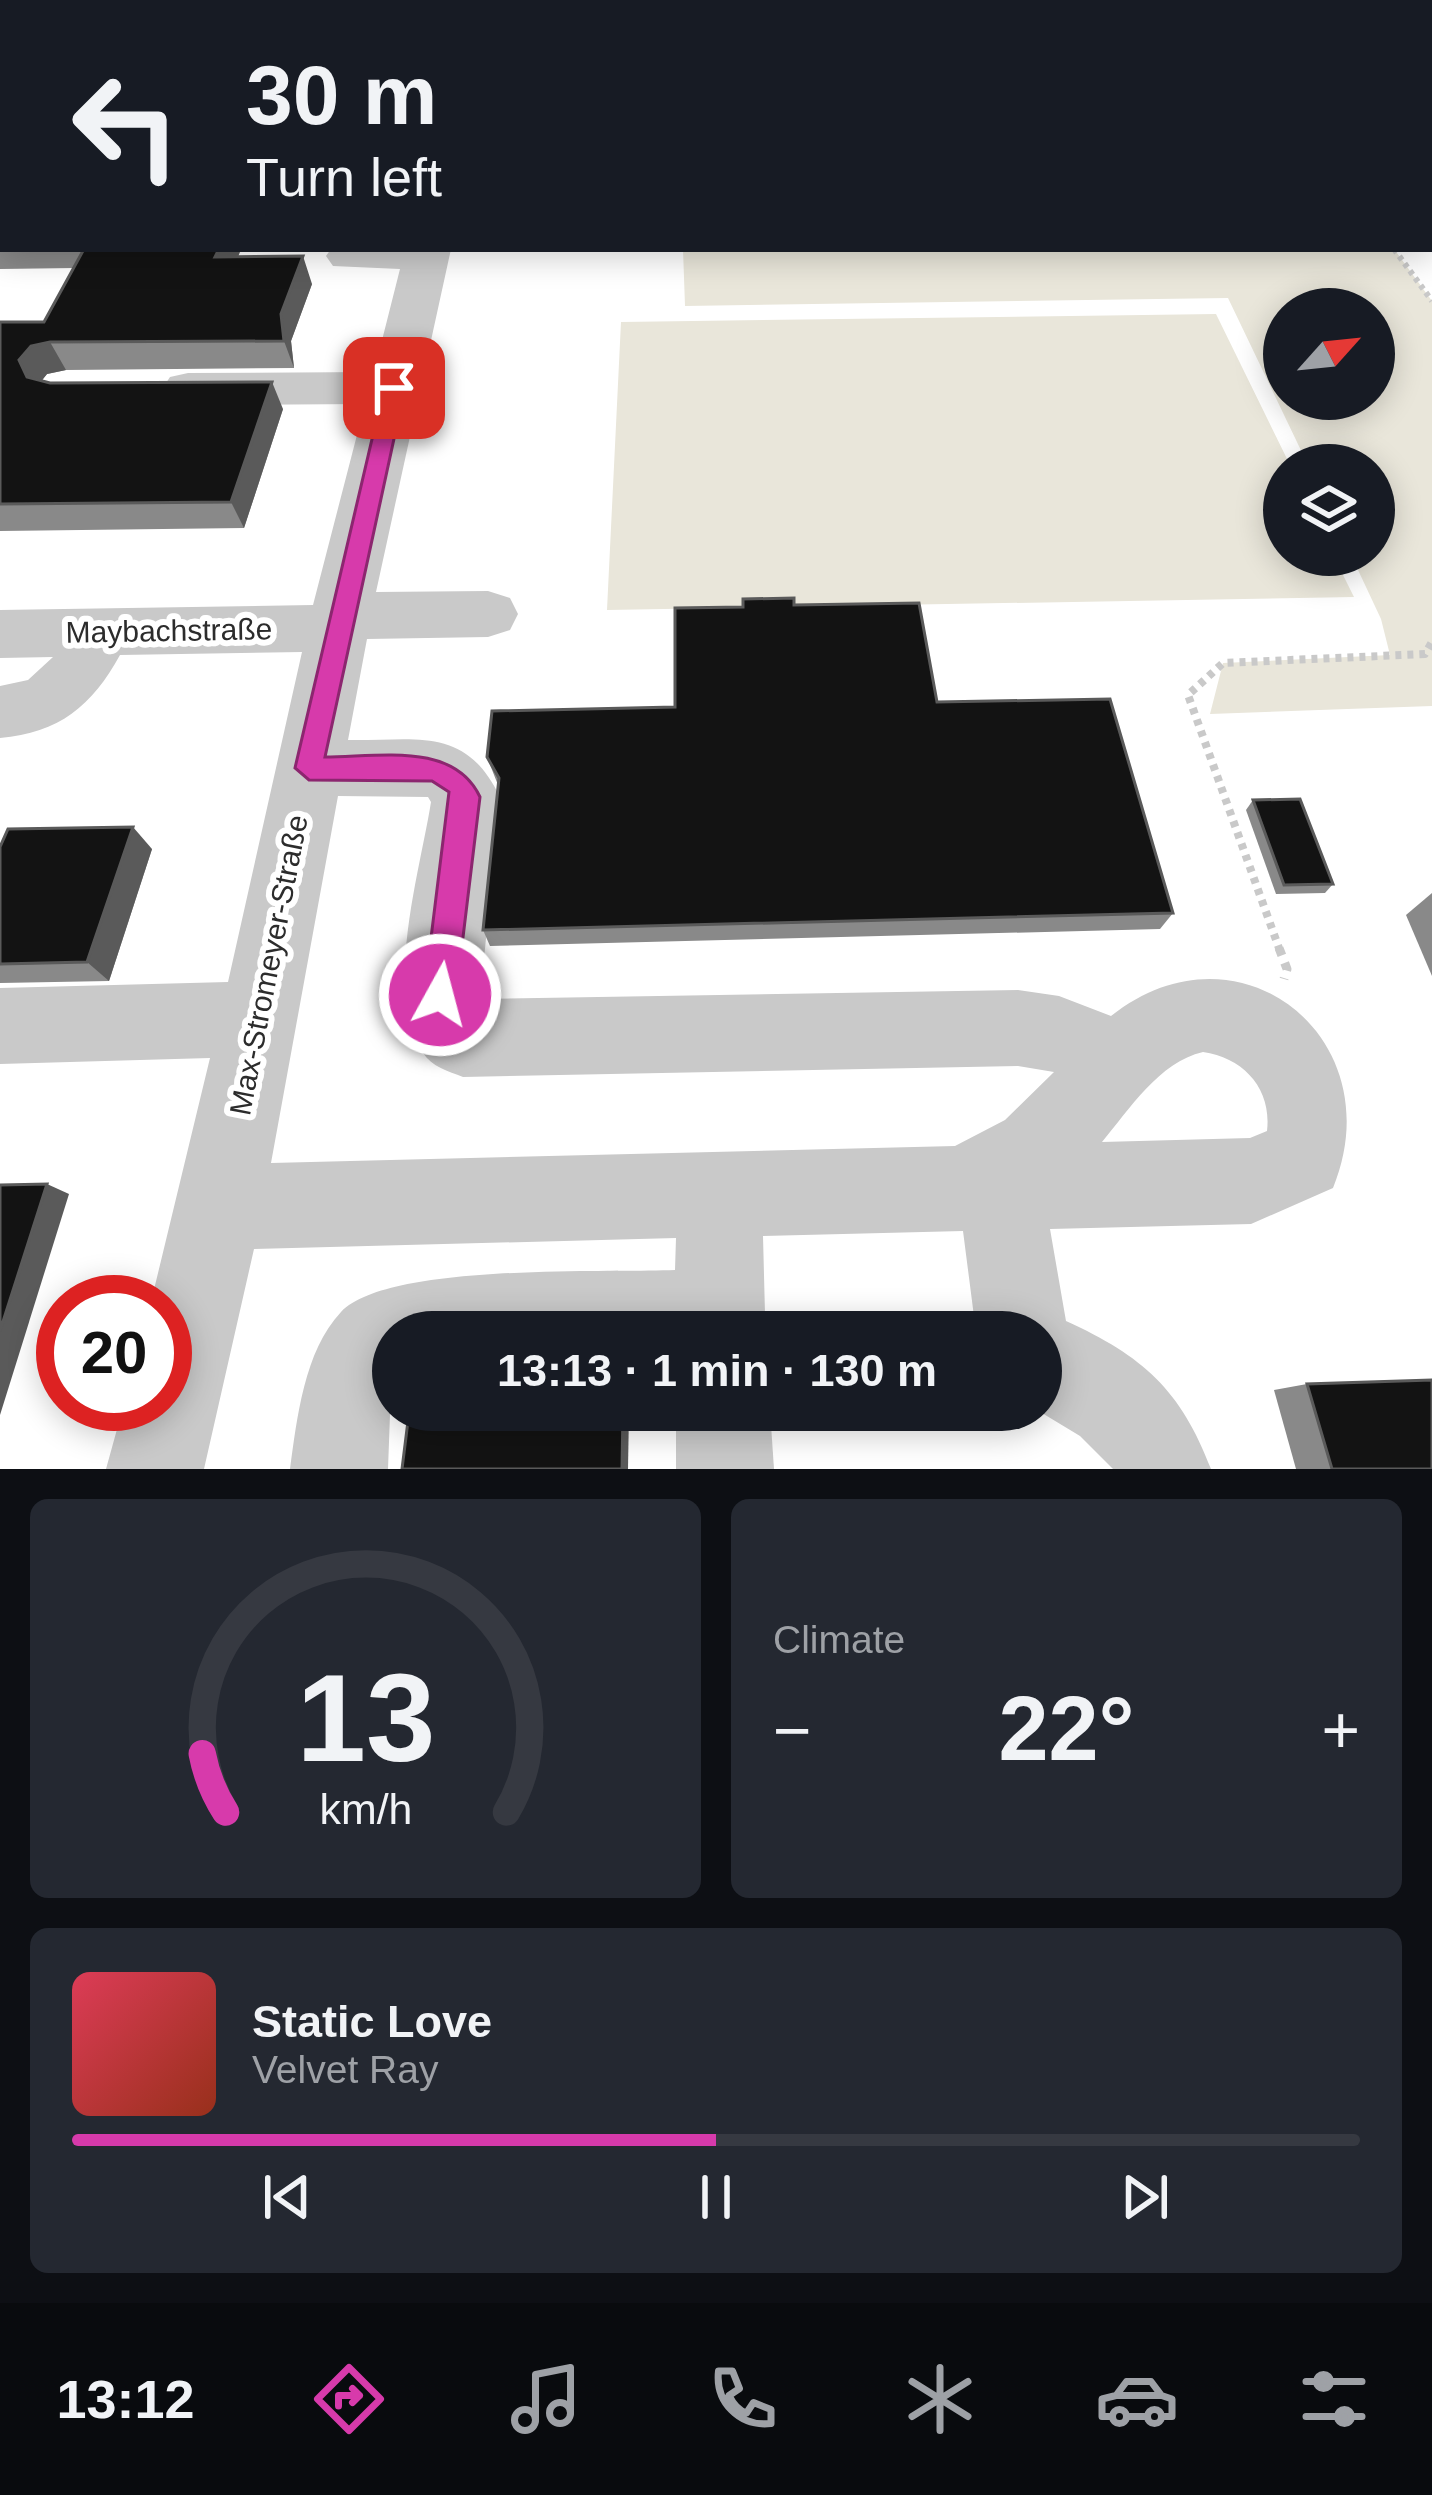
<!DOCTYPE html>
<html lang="en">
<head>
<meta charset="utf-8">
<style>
  body { margin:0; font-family:Helvetica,sans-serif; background:#242831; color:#f1f3f6; height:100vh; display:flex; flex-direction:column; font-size:45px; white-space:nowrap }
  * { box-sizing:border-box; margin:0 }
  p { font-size:39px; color:#9ea1a6 }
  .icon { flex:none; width:66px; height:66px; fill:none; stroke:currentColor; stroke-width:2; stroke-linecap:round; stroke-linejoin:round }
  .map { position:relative; height:1469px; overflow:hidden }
  .side { display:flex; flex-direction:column; gap:30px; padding:30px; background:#0d0f14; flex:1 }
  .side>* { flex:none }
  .hud { position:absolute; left:0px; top:0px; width:1434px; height:252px; box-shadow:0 6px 30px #0003; background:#171b24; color:#f1f3f6; overflow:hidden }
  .needle { width:78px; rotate:63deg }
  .fabs { position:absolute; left:1263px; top:288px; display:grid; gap:24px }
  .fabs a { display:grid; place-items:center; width:132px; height:132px; border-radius:50%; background:#171b24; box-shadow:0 6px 30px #0003; font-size:60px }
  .speed { position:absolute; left:36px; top:1275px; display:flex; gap:24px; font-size:60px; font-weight:700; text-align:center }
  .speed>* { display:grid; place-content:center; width:156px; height:156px; border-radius:50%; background:#171b24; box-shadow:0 6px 30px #0003; line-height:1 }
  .speed .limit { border:18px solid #d22; background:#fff; color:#111 }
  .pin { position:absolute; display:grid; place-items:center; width:102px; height:102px; color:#fff; margin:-51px; border-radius:24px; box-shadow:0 6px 18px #0006 }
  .me { position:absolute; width:132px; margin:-66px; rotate:7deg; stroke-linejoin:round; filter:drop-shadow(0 0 9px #0008) }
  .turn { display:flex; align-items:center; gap:42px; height:252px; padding:0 48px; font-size:54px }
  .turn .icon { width:156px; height:156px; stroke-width:2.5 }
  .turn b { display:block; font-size:84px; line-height:102px }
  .big { font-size:90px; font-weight:600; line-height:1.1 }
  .side .card { flex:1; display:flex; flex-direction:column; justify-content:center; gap:18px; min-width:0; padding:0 42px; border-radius:18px; background:#242831 }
  .side .dial { align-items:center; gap:0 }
  .dial svg { height:312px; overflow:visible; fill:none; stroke:#363941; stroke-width:7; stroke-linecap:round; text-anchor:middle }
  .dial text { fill:#f1f3f6; stroke:none }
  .song { display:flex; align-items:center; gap:36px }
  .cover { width:144px; height:144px; border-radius:18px; background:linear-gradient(135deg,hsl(350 70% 55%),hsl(10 70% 35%)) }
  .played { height:12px; border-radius:6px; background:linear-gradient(90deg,#d73aab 50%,#363941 50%) }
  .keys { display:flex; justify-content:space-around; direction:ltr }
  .heat { display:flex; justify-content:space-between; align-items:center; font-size:66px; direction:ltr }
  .side .tiles { flex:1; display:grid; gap:30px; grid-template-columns:1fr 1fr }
  .card:last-child { grid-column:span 2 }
  .trip { position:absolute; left:372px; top:1311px; width:690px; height:120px; border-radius:60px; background:#171b24; box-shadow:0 6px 30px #0003; font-weight:600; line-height:120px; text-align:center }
  .tab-bar { display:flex; height:192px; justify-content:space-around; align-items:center; background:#090b0e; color:#9ea1a6 }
  .tab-bar .icon { width:84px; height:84px }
  .tab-bar .active { color:#d73aab }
  .tab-bar b { font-size:54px; color:#f1f3f6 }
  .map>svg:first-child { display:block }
</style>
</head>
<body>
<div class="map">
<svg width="1432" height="1469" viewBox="0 0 1432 1469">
  <rect width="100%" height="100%" fill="#fff"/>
  <g fill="#e9e6da" fill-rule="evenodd">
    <path d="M683,249H1394L1432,301V706L1210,714L1223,663L1390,655L1381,619L1351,555H1374V465H1308L1228,298L685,306ZM1374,309V399H1284V309Z"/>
    <path d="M1216,314L1290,465H1284V555H1333L1354,597L607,610L621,322Z"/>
  </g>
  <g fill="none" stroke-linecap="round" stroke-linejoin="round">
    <path stroke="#c9c9c9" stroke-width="6" stroke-dasharray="4.5 4.5" stroke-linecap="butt" d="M1394,249L1432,301"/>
    <path stroke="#c9c9c9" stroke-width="8" stroke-dasharray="6 6" stroke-linecap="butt" d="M1280,951L1188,695L1223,663L1425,654L1432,642"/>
    <path stroke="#c9c9c9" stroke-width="9" stroke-dasharray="8 8" stroke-linecap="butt" d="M1279,948L1287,969L1284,979"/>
    <g fill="#c9c9c9" fill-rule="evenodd">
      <path d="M331,249H451L376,592L488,591L510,598L518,614L510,630L488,637L367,639L348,740C418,741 465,725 500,797L480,999L1018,990L1059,996L1111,1016C1239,914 1394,1039 1333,1188L1251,1224L1050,1229L1066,1321C1143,1356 1181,1390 1211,1469H1113L1080,1436L1037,1410L1041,1332H976L963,1231L763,1236L765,1314L758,1332H393L388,1469H290C297,1419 304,1351 341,1312C388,1263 602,1273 675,1270L676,1238L254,1249L204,1469H106L124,1404H165V1302H151L210,1058L0,1064V988L228,982L302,652L120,655C92,706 59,733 0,738V686L28,680L53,657L0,658V610L313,605L365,404L188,405L170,401L162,389L170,377L188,373L374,372L400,269L333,266L326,256ZM338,796L428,797L431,802C420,872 383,991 423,1053C432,1067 448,1071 463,1077L1018,1066L1054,1072L1005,1120L955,1146L271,1163ZM1203,1052C1244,1058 1272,1089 1267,1131L1250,1138L1102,1142C1129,1110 1159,1062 1203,1052Z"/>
      <path d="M676,1410H770L774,1469H676Z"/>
    </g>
  </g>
  <g fill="#898989">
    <path d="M0,0L3,3V249H241L238,257L312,284L291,341L294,368L66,370L47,374L41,381L283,409L244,528L0,531V322H44L74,268L0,269Z"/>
    <path d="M1356,0H1432V82L1431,3H1358Z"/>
    <path d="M794,605L937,702L1173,913L1160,929L490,946L483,930L498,785L487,757L675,707Z"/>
    <path d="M1253,800L1333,884L1325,893L1276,894L1246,810Z"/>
    <path d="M0,847L152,849L109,981L0,983Z"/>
    <path d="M1432,893V976L1406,915Z"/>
    <path d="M1307,1384L1432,1469H1296L1274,1390Z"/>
  </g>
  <g fill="#5a5a5a">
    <path d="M307,0H325L324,3H306Z"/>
    <path d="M219,249H241L227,284L215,257Z"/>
    <path d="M303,256L312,284L291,341L294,368L284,341L281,314Z"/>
    <path d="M50,342L66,370L47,374L36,388L27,377L19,360L31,346Z"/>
    <path d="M272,382L283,409L244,528L231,502Z"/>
    <path d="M133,827L152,849L109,981L87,962Z"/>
    <path d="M47,1184L69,1194L0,1415V1331Z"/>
    <path d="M623,1410L629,1411L628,1469H622Z"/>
  </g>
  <g fill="#131313" stroke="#5a5a5a" stroke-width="3">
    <path d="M0,0H307L306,3H3V241H0Z"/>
    <path d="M801,0H858V3H802Z"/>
    <path d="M1398,0H1432V7L1431,3H1401Z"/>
    <path d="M84,249H219L215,257L303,256L281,314L284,341L50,342L31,346L19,360L27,377L50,383L272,382L231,502L0,504V322H44Z"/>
    <path d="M794,598V605L919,603L937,702L1110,699L1173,913L483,930L499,778L487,757L492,711L675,707V608L743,607V599Z"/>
    <path d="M1300,799L1333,884L1284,885L1253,800Z"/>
    <path d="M133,827L87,962L0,964V847L8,829Z"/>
    <path d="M47,1184L0,1331V1185Z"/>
    <path d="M1432,1380V1469H1332L1307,1384Z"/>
    <path d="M493,1410H623L622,1469H402L409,1413Z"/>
  </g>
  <path fill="#d73aab" stroke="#8c266f" stroke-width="3" d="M394,381L405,388L325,757C378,757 454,741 480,797L456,995L451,1006L440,1011L429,1006L424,995L449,792L432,781L309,780L295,768L384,388Z"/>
  <g text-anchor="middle" stroke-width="12" stroke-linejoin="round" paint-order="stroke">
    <g font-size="30" fill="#2c2c2c" stroke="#fff">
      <text transform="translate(169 631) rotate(-1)" y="10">Maybachstraße</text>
      <text transform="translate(269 965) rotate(-79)" y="10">Max-Stromeyer-Straße</text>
    </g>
  </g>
</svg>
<div class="fabs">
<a><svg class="needle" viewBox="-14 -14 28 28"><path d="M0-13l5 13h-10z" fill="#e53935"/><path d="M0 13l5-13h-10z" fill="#9ea1a6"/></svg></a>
<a><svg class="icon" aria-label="layers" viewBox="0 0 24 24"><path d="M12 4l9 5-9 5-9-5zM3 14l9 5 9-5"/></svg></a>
</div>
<div class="speed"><div class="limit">20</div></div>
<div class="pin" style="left:394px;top:388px;background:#d93025"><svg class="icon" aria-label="arrive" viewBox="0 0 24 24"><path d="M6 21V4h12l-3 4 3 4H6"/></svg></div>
<svg class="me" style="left:440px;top:995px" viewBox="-20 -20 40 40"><circle r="17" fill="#d73aab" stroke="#fff" stroke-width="3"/><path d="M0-11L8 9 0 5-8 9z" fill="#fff"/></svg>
<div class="trip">13:13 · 1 min · 130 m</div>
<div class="hud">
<div class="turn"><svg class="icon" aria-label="left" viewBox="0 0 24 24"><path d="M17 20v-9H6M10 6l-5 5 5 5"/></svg><div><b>30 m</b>Turn left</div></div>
</div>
</div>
<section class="side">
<div class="tiles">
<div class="card dial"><svg viewBox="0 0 100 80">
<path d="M14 69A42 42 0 1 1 86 69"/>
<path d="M14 69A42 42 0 0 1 8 54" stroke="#d73aab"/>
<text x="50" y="56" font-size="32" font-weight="700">13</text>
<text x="50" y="72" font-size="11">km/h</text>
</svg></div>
<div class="card"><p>Climate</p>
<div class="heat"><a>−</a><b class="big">22°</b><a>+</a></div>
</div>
<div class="card">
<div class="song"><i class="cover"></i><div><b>Static Love</b><p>Velvet Ray</p></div></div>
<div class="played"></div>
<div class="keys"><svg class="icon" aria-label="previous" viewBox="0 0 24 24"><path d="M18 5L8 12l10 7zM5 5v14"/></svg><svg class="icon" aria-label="pause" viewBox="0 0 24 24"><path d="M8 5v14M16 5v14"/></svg><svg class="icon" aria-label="next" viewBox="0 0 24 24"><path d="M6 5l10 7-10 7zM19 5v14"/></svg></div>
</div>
</div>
</section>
<nav class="tab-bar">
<b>13:12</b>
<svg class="icon active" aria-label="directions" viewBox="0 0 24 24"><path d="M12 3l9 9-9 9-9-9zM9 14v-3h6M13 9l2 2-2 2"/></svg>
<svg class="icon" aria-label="music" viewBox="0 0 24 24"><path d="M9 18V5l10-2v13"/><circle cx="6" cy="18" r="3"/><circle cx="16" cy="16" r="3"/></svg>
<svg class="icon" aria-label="phone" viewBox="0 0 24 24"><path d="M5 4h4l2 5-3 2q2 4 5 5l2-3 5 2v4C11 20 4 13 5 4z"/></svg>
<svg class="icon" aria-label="climate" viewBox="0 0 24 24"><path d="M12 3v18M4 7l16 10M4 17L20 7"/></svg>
<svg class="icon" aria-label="car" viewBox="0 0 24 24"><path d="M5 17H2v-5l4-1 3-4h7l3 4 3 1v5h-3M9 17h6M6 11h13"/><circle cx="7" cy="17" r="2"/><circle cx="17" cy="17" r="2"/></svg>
<svg class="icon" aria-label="filters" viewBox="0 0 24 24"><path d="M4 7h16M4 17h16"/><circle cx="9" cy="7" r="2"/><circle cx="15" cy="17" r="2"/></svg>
</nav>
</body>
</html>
